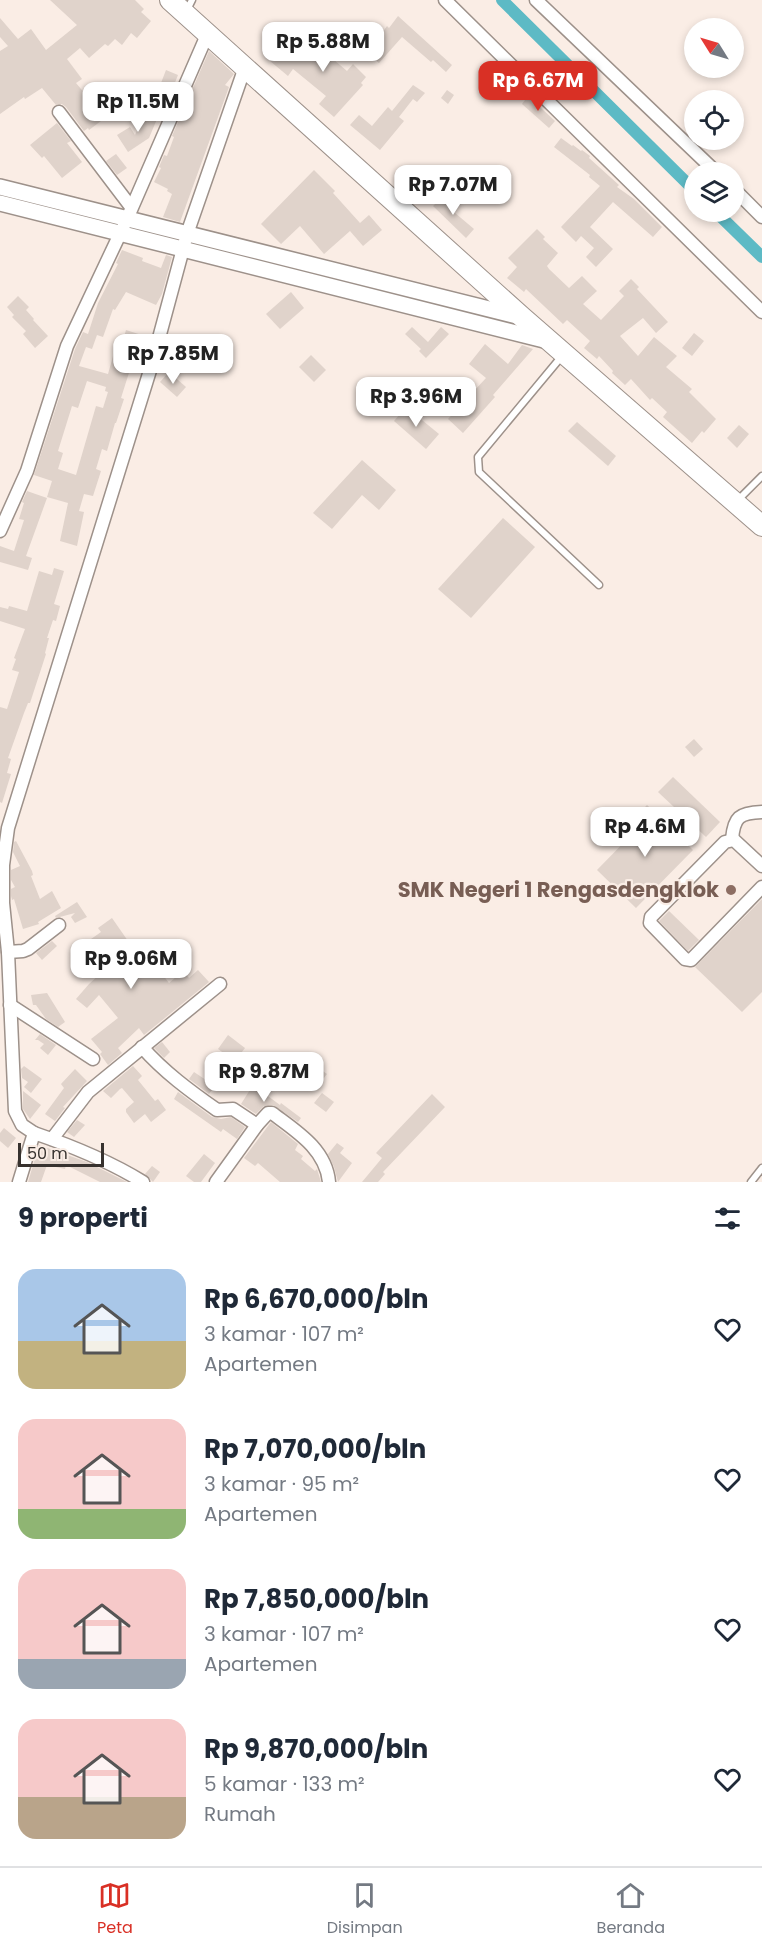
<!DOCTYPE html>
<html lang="id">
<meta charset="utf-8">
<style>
:root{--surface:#fff;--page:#f2f2f3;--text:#1f2937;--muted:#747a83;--line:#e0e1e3;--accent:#d93025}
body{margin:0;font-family:Poppins,sans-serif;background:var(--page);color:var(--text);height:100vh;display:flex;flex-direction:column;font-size:22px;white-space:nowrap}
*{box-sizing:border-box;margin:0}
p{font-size:20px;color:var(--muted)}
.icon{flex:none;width:33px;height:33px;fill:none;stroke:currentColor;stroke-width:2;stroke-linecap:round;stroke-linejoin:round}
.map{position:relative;height:1182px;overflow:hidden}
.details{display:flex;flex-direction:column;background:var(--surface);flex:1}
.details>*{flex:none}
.needle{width:39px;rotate:307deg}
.fabs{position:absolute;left:684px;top:18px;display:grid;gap:12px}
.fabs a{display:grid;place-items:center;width:60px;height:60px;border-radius:50%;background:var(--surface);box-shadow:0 3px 9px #0003;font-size:30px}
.scale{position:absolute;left:18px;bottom:15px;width:86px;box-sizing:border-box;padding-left:6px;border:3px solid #37322f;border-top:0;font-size:16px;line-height:21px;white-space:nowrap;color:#37322f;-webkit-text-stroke:4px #faede5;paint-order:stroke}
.price{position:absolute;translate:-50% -51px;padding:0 14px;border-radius:12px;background:#fff;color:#222;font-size:20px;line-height:39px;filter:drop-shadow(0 2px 3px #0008)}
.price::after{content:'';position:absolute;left:50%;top:36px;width:18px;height:14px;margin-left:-9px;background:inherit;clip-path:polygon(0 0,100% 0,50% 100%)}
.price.on{background:var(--accent);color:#fff}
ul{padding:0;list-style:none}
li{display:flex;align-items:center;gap:18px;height:150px;padding:0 18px}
li span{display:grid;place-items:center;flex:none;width:168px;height:120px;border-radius:18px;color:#555}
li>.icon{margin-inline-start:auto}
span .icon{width:72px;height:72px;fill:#fffc;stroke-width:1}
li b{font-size:26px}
h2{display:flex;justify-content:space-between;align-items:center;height:72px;padding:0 18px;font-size:26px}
.tab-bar{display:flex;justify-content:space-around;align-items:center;height:84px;border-top:2px solid var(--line);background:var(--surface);font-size:16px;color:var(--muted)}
.tab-bar a{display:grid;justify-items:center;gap:3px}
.tab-bar .on{color:var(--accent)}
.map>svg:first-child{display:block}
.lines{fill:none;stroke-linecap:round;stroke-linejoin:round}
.canal{stroke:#5dbac5;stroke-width:12}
.building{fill:#e0d3cb;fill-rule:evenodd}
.service-casing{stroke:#9d918a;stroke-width:9}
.minor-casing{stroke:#9d918a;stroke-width:15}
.tertiary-casing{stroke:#9d918a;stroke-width:18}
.primary-casing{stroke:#9d918a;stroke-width:22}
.service{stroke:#fff;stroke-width:6}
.minor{stroke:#fff;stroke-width:12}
.tertiary{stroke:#fff;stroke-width:15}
.primary{stroke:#fff;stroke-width:20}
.education-dot{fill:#8d6e63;stroke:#faede5;stroke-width:2}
.labels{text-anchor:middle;stroke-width:4.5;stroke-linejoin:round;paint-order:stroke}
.education-label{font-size:21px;font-weight:bold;fill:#785e54;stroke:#faede5;text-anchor:end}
</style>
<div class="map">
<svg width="762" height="1182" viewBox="0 0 762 1182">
<rect width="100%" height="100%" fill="#faede5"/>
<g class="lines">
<g class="canal">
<polyline points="502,0 694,190"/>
<polyline points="716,212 762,257"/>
</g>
</g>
<g class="building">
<polygon points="50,0 135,0 144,9 141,12 151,21 137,38 131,33 122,45 115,39 108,46 105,44 89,58 80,48 67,59 82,79 76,83 105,118 89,130 88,128 84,131 66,107 62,104 56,105 42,88 25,99 24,97 0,114 0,51 8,46 0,37 0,18 18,39 31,29 46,50 77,25"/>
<polygon points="398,16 452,65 446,72 433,60 431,62 402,37 379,63 363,50 374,38 377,40 387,26 389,28"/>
<polygon points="316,29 327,39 320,48 347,71 353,64 366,77 361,83 363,85 334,117 319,104 326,96 293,69 288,76 270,61 278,52 288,60"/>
<polygon points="209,51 234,74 225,85 229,87 180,222 163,217 172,194 167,191 168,189 154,182 161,168 159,167 164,155 167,156 174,137 172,136"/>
<polygon points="166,70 178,75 174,85 171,84 165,99 156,96"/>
<polygon points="413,85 425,93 417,102 413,99 399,117 404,121 380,150 350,125 359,115 372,126 388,107 392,111"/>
<polygon points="447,90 454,95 448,104 441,98"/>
<polygon points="528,96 555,121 549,128 522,104"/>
<polygon points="144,114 157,119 149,138 128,152 117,135 130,127 135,135"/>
<polygon points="57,123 71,141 67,143 82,162 62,178 44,156 42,158 30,145"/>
<polygon points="561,138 572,146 573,145 581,151 582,150 590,156 589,158 619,185 617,187 634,199 662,227 653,237 613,202 590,227 613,249 596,267 586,257 594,248 581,236 576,242 561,227 600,186 589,177 590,175 554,147"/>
<polygon points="116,154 127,168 117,175 106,161"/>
<polygon points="314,170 335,191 333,193 360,223 369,215 382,230 363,246 350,231 324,254 300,226 281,244 261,224"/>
<polygon points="446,193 454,202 448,207 474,229 466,238 433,206"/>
<polygon points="537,229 545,237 543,239 558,253 547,266 549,269 569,288 582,276 597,291 583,304 601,320 624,296 619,291 631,279 639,287 637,289 668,322 656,333 643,318 620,336 638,356 654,337 677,356 666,367 692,389 689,392 716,419 704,433 702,431 692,443 663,417 667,412 652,398 650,400 631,379 625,385 612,373 613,371 599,356 597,359 584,348 590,341 567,320 563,324 526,289 524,292 507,278 517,267 508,258"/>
<path d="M 122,250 L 143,258 L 142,261 L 161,268 L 166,255 L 172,257 L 162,294 L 156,305 L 126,292 L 115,310 L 113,309 L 103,337 L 97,335 L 92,349 L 86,347 L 79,366 L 108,374 L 117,342 L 122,344 L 126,330 L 151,338 L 147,351 L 143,350 L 139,362 L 133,360 L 121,398 L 124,399 L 116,423 L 115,423 L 107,451 L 102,449 L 96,469 L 101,471 L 93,496 L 84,494 L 79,511 L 84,512 L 77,546 L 60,541 L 68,503 L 47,497 L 52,481 L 34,475 L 75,349 L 83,332 L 88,334 L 98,303 L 118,264 L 116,263 ZM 87,381 L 106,387 L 105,391 L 108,392 L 103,408 L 96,406 L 76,475 L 58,469 L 63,453 L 58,451 L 72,406 L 78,408 Z"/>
<polygon points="291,292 304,308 280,329 266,314"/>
<polygon points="18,296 29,307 26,310 34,319 33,320 48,336 35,348 23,334 26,331 12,317 14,315 7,307"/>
<polygon points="412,327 428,342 441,327 449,334 426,358 419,351 421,349 405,334"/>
<polygon points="694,333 704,341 692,356 682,348"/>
<polygon points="485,344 508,364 522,345 533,349 493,395 495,397 463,433 448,419 486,378 469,364"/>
<polygon points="311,355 326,370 314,382 299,367"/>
<polygon points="169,372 186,387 177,397 160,382"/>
<polygon points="406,407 439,434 426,449 394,421"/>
<polygon points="577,422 616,456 608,466 568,431"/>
<polygon points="739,425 749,434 737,448 727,438"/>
<polygon points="362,460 396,490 379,510 362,495 332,529 313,513"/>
<polygon points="27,491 47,498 26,556 32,558 28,570 0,562 0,546 14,551 24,520 19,519 24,503 22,502"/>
<polygon points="503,518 535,547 471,618 438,589"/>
<polygon points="54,568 64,571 54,604 60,606 56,621 53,620 47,638 49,638 45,653 46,654 30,703 28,703 24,713 8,758 11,759 7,773 11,774 2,803 0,802 0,707 7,709 19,672 12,670 16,659 14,658 25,629 0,621 0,607 8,609 9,606 27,611 39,571 52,575"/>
<polygon points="694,739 703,749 694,757 685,747"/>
<polygon points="673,777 720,822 706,837 658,792"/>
<polygon points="647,805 693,850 636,908 597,870 640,826 633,819"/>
<polygon points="16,841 32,871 33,875 31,876 40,899 52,891 61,908 38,922 39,924 23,929 14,899 12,900 11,896 11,889 15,887 11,880 11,870 20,866 13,852 14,842"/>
<polygon points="762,899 762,992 742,1012 695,967"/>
<polygon points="77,902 87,917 75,923 71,917 75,913 56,918 55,916"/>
<polygon points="669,911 699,940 688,951 659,921"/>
<polygon points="112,918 128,941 124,943 143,964 150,958 169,983 183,971 189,978 198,970 209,982 144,1035 139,1028 118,1048 122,1053 108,1065 100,1054 102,1052 91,1039 118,1018 99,995 87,1008 76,999 89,984 102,972 84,944 101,932 98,928"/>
<polygon points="52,941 57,946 42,960 36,953"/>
<polygon points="47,993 65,1022 58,1027 46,1019 36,1005 33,1005 31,995"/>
<polygon points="40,1034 56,1045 48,1055 40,1048 44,1044 38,1040 35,1040"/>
<polygon points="228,1035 245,1048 235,1061 218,1049"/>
<polygon points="162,1042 170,1052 164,1058 154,1048"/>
<polygon points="301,1061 313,1070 301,1086 289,1077"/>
<polygon points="24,1066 42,1079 31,1093 24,1087 28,1082 22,1078 21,1069"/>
<polygon points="133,1066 142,1076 138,1080 155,1101 158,1099 166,1110 151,1122 145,1114 134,1123 126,1112 126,1109 134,1102 122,1088 120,1089 111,1098 103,1091"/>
<polygon points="317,1067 327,1074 319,1084 310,1077"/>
<polygon points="75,1069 87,1081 63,1107 65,1108 55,1121 45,1114 64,1088 61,1084"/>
<polygon points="194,1072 215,1086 209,1094 189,1079"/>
<polygon points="253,1085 280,1105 281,1103 301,1118 298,1122 273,1105 264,1106 256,1114 241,1104"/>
<polygon points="23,1091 41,1105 30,1119 23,1109"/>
<polygon points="178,1092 212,1117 221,1119 231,1117 245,1127 237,1139 223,1129 221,1132 174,1099"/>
<polygon points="322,1093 334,1102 326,1112 314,1103"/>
<polygon points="432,1094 445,1107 383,1172 385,1174 378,1182 362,1182 382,1158 376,1153"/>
<polygon points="77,1120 85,1125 74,1137 67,1132"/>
<polygon points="271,1122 298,1144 295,1150 303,1156 301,1159 315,1171 317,1169 321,1182 280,1182 258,1163 255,1166 244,1158"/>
<polygon points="4,1128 16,1138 8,1148 0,1141 0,1133"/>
<polygon points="337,1143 344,1148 340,1153 352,1163 338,1182 334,1167 328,1154"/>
<polygon points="39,1145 87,1162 127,1182 100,1182 66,1165 65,1169 47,1165 41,1182 28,1182"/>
<polygon points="204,1154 215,1163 201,1182 194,1182 186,1176"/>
<polygon points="152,1166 160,1172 153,1182 145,1174"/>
</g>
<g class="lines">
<g class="service-casing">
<g id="service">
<polyline points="187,10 192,0"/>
<polyline points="562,356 478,457 479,472 599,585"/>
<polyline points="737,501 762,476"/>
<polyline points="751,1182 762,1168"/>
</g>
</g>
<g class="minor-casing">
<g id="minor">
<polyline points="445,0 762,312"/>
<polyline points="536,0 716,172"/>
<polyline points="59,112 131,207"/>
<polyline points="734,189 762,217"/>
<polyline points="0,531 27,471 67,346 127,219 207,35"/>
<path d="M 732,839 C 734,817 739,813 762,812"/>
<polyline points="762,866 734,840 725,842 651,917 650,923 685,959 691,960 762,887"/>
<polyline points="8,952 23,951 28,949 59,925"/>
<polyline points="10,1005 93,1059"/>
<path d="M 142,1047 C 164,1072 190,1091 217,1110 L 233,1109 L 257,1125 L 268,1113 L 272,1113 C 296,1131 326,1149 329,1182"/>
<path d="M 34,1133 C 72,1146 109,1161 143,1182"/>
<polyline points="52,1139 88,1092 220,984"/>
<polyline points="19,1182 34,1133 22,1125 15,1111 8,952 3,903 3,865 8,828 152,364 187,234 245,67"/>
<polyline points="216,1182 257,1125"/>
</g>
</g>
<g class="tertiary-casing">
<g id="tertiary">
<polyline points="0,187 521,317"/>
<polyline points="0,203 548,341"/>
</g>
</g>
<g class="primary-casing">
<polyline id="primary" points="170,0 522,317 762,526"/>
</g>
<use href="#service" class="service"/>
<use href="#minor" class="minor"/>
<use href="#tertiary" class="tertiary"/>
<use href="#primary" class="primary"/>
</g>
<circle class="education-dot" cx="731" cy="890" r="6"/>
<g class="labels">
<g class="education-label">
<text x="719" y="897">SMK Negeri 1 Rengasdengklok</text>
</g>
</g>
</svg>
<div class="fabs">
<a><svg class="needle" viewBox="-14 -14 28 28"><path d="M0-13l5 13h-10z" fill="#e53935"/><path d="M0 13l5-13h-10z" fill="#747a83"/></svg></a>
<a><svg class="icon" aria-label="locate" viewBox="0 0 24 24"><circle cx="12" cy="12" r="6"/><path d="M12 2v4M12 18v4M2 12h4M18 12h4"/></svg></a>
<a><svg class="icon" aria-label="layers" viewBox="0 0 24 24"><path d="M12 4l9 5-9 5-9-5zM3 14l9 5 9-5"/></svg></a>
</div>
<div class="scale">50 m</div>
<b class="price" style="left:323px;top:73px">Rp 5.88M</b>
<b class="price on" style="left:538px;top:112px">Rp 6.67M</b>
<b class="price" style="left:138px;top:133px">Rp 11.5M</b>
<b class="price" style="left:453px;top:216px">Rp 7.07M</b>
<b class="price" style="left:173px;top:385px">Rp 7.85M</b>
<b class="price" style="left:416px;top:428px">Rp 3.96M</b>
<b class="price" style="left:645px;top:858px">Rp 4.6M</b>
<b class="price" style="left:131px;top:990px">Rp 9.06M</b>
<b class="price" style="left:264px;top:1103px">Rp 9.87M</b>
</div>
<section class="details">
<h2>9 properti<svg class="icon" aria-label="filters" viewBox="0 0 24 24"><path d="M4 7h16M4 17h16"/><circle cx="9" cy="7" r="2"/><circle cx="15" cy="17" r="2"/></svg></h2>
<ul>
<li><span style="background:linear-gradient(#a9c7e8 60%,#c2b280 0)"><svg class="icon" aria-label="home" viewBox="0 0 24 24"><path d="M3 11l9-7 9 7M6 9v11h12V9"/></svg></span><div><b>Rp 6,670,000/bln</b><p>3 kamar · 107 m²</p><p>Apartemen</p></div><svg class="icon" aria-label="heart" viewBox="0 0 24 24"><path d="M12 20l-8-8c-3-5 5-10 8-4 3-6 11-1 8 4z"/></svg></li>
<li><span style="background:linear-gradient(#f6c9c9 75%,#8fb573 0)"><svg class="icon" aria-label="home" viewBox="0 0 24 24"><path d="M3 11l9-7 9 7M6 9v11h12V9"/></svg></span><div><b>Rp 7,070,000/bln</b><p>3 kamar · 95 m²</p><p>Apartemen</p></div><svg class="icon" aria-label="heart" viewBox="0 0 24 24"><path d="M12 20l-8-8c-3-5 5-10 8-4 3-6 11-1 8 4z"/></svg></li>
<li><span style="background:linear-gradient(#f6c9c9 75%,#9aa5b1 0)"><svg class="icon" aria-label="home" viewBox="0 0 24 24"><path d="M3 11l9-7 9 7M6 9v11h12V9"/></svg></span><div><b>Rp 7,850,000/bln</b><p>3 kamar · 107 m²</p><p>Apartemen</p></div><svg class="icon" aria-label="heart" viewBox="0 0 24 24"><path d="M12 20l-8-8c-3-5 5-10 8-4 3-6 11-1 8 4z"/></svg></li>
<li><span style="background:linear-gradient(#f6c9c9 65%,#b9a48a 0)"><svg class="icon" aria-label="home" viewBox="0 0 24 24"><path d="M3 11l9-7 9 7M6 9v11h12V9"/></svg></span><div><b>Rp 9,870,000/bln</b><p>5 kamar · 133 m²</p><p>Rumah</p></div><svg class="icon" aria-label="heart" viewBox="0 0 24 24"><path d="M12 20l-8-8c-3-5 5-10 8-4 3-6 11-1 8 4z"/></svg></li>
</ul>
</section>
<nav class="tab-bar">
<a class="on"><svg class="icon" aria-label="map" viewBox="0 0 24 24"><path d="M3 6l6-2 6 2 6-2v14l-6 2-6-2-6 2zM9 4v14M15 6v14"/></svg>Peta</a>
<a><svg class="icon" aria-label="saved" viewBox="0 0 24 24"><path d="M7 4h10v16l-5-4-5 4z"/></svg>Disimpan</a>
<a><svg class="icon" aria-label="home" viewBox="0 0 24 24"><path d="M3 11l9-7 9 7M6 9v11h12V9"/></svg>Beranda</a>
</nav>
